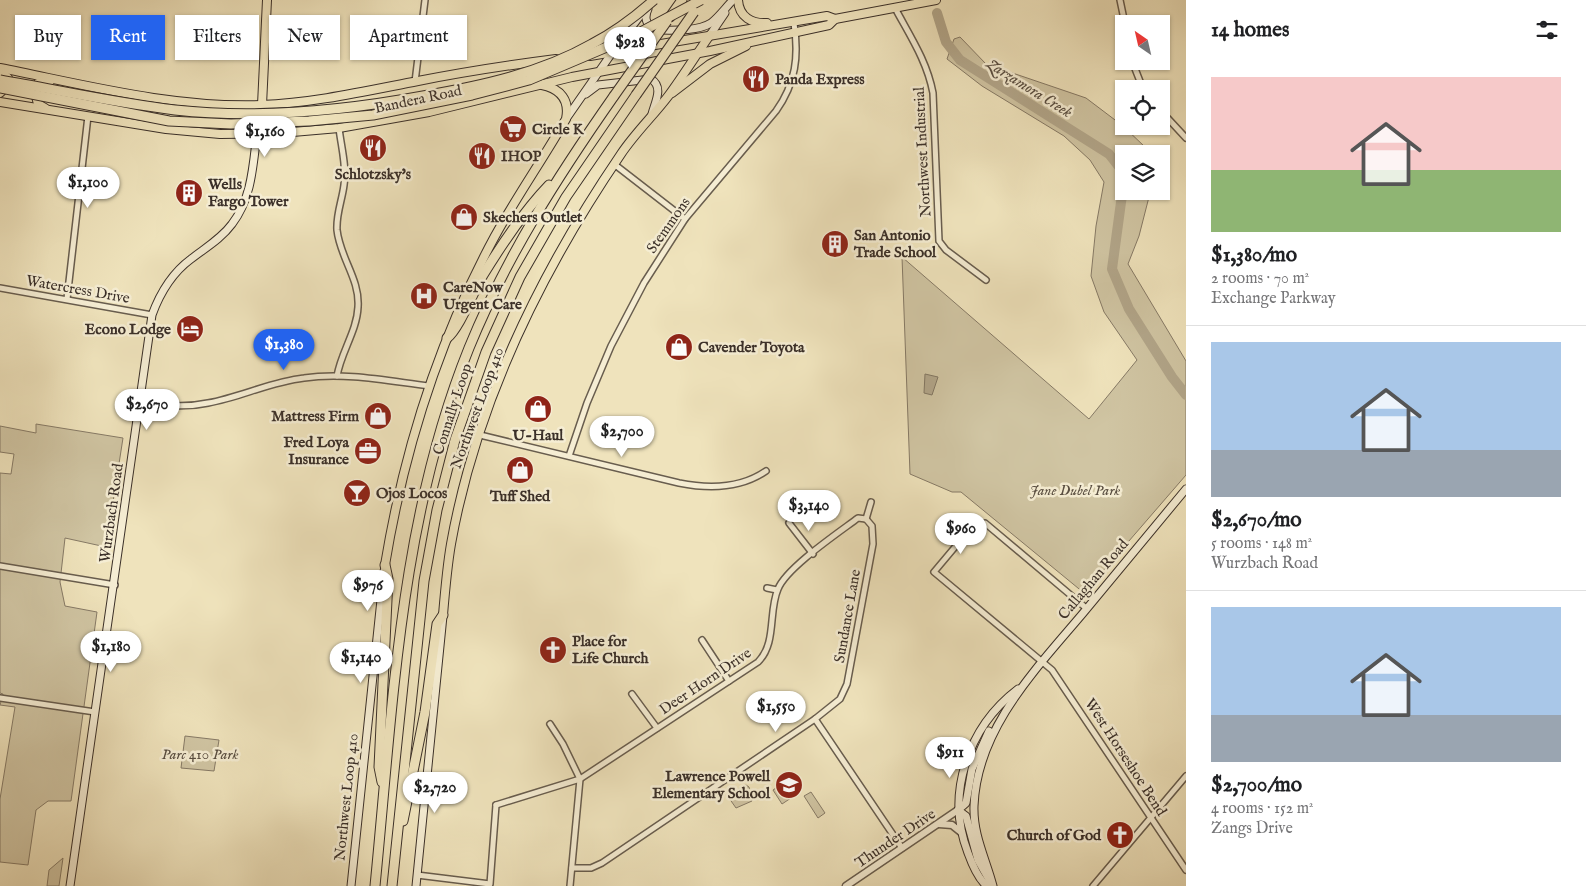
<!DOCTYPE html>
<meta charset="utf-8">
<style>
:root{--surface:#fff;--page:#f6f6f6;--text:#202124;--muted:#757577;--line:#e0e0e0;--accent:#2563eb}
body{margin:0;font-family:"IM FELL English",serif;background:var(--page);color:var(--text);height:100vh;display:flex;flex-direction:column;font-size:19px;white-space:nowrap}
*{box-sizing:border-box;margin:0}
p{font-size:16px;color:var(--muted)}
.icon{flex:none;width:28px;height:28px;fill:none;stroke:currentColor;stroke-width:2;stroke-linecap:round;stroke-linejoin:round}
.map{position:relative;flex:1;overflow:hidden}
.drawer{display:flex;flex-direction:column;background:var(--surface);width:400px}
.drawer>*{flex:none}
.hud{position:absolute;left:15px;top:15px;width:475px;height:45px;display:flex;gap:10px}
.needle{width:32px;rotate:326deg}
.controls{position:absolute;left:1115px;top:15px;display:grid;gap:10px}
.controls a{display:grid;place-items:center;width:55px;height:55px;border-radius:0px;background:var(--surface);box-shadow:0 1px 4px #0004;font-size:25px}
.price{position:absolute;translate:-50% -42px;padding:0 11px;border-radius:18px;background:#fff;color:#222;font-size:16px;line-height:32px;filter:drop-shadow(0 1px 2px #0008)}
.price::after{content:'';position:absolute;left:50%;top:30px;width:15px;height:11px;margin-left:-8px;background:inherit;clip-path:polygon(0 0,100% 0,50% 100%)}
.price.selected{background:var(--accent);color:#fff}
ul{padding:0;list-style:none}
li{display:grid;align-content:center;gap:10px;height:265px;padding:0 25px}
li+li{border-top:1px solid var(--line)}
li span{display:grid;place-items:center;height:155px;border-radius:0px;color:#555}
li>.icon{margin-inline-start:auto}
span .icon{width:90px;height:90px;fill:#fffc;stroke-width:1}
li b{font-size:21px}
h2{display:flex;justify-content:space-between;align-items:center;height:60px;padding:0 25px;font-size:21px}
.tag{padding:0 18px;border-radius:0px;background:var(--surface);box-shadow:0 1px 4px #0004;font-size:18px;line-height:45px}
.tag.selected{background:var(--accent);color:#fff}
main{display:flex;flex:1;min-height:0}
.map>svg:first-child{display:block}
.green{fill:#d0c5a3;stroke:#867a66}
.water{fill:#b2a68a;stroke:#827763}
.lines{fill:none;stroke-linecap:round;stroke-linejoin:round}
.river{stroke:#b2a68a;stroke-width:10}
.minor-casing{stroke:#685d4e;stroke-width:8}
.tertiary-casing{stroke:#685d4e;stroke-width:9}
.secondary-casing{stroke:#3b3029;stroke-width:9}
.primary-casing{stroke:#3b3029;stroke-width:10}
.motorway-casing{stroke:#3b3029;stroke-width:11}
.minor{stroke:#f5edd3;stroke-width:5}
.tertiary{stroke:#f5edd3;stroke-width:6}
.secondary{stroke:#f5edd3;stroke-width:7}
.primary{stroke:#efe3bc;stroke-width:8}
.motorway{stroke:#efe3bc;stroke-width:9}
.motorway-bridge-casing{stroke:#3b3029;stroke-width:11;stroke-linecap:butt}
.motorway-bridge{stroke:#efe3bc;stroke-width:9}
.labels{text-anchor:middle;stroke-width:5;stroke-linejoin:round;paint-order:stroke}
.poi-label{font-size:15px;font-weight:bold;fill:#3b3029;stroke:#f5edd3;text-anchor:start}
.street-label{font-size:15px;fill:#3b3029;stroke:#f5edd3}
.park-label{font-size:15px;font-style:italic;fill:#594e41;stroke:#f5edd3}
.water-label{font-size:16px;font-style:italic;fill:#594e41;stroke:#f5edd3}
</style>
<main>
<div class="map">
<svg width="1186" height="886" viewBox="0 0 1186 886">
<rect width="100%" height="100%" fill="#efe3bc"/>
<filter id="stains"><feTurbulence type="fractalNoise" baseFrequency=".004" numOctaves="4"/><feColorMatrix values="0 0 0 0 .2 0 0 0 0 .09 0 0 0 0 .02 0 0 0 .5 -.17"/></filter>
<radialGradient id="worn" r=".72"><stop offset=".6" stop-color="#630" stop-opacity="0"/><stop offset="1" stop-color="#630" stop-opacity=".3"/></radialGradient>
<g class="green">
<polygon points="960,37 986,64 1086,98 1123,126 1145,147 1146,154 1124,154 1124,191 1150,193 1139,236 1128,264 1186,361 1186,475 1084,593 961,492 952,492 910,474 902,257 1089,419 1137,360 1104,312 1091,276 1096,226 1104,182 1090,160 1064,136 982,86 947,59 954,39"/>
<polygon points="36,424 123,438 106,547 65,538 60,582 65,606 97,612 71,801 48,801 36,810 28,865 0,862 0,799 15,707 0,705 3,694 0,693 0,473 11,474 14,454 0,452 0,426 36,433"/>
<polygon points="185,736 219,740 214,771 181,768"/>
<polygon points="782,784 791,798 782,804 773,790"/>
<polygon points="746,785 749,787 752,801 736,808 729,798 742,786"/>
<polygon points="811,792 825,813 818,818 804,796"/>
<polygon points="63,858 59,886 47,886 49,870"/>
</g>
<polygon class="water" points="925,374 938,377 932,395 924,393"/>
<g class="lines">
<g class="river">
<polyline points="937,13 946,42 960,60 1109,154 1124,173"/>
<polyline points="1124,180 1112,269 1129,309 1172,377 1186,395"/>
</g>
<g class="minor-casing">
<g id="minor">
<polyline points="1120,0 1125,24"/>
<path d="M 895,8 C 910,36 927,61 933,93 L 939,241 L 946,250 L 986,280"/>
<polyline points="1132,61 1143,89"/>
<polyline points="415,82 425,0"/>
<polyline points="1161,111 1186,138"/>
<polyline points="614,164 685,219"/>
<polyline points="0,288 152,315"/>
<polyline points="67,299 88,116"/>
<path d="M 337,376 C 341,352 357,331 358,307 C 360,279 340,258 337,230 C 336,214 342,201 344,185 C 347,167 341,146 339,128"/>
<path d="M 140,401 C 163,406 185,408 208,403 C 241,397 270,382 304,378 C 345,372 388,381 429,386"/>
<path d="M 480,435 L 679,483 C 709,489 740,489 766,471"/>
<path d="M 569,456 L 587,403 L 611,346 L 644,283 L 685,219 L 776,111 C 796,83 799,56 794,23"/>
<polyline points="866,519 871,502"/>
<polyline points="789,523 813,554"/>
<polyline points="0,566 115,585"/>
<polyline points="767,588 777,590"/>
<polyline points="1086,608 985,523 971,528 934,572 1052,670 1186,870"/>
<polyline points="702,640 729,681"/>
<polyline points="632,694 657,728"/>
<polyline points="0,698 95,712"/>
<polyline points="815,719 902,848"/>
<polyline points="550,724 563,744 580,779 570,886"/>
<path d="M 496,805 L 580,779 L 758,662 C 777,643 768,612 778,589 C 786,568 838,533 858,518 L 866,519"/>
<polyline points="572,868 591,868 602,863 815,719 840,699 847,684 873,544 872,526 866,519"/>
<polyline points="417,875 490,884 496,805"/>
<polyline points="1093,886 1186,776"/>
</g>
</g>
<g class="tertiary-casing">
<g id="tertiary">
<polyline points="939,824 952,825 962,833"/>
<polyline points="846,886 958,810"/>
</g>
</g>
<g class="secondary-casing">
<g id="secondary">
<path d="M 648,9 C 644,18 646,23 653,30 C 670,30 697,32 711,23 C 719,17 726,7 733,0"/>
<polyline points="710,35 725,13"/>
<polyline points="621,41 643,12"/>
<path d="M 586,94 L 598,85 L 651,79 C 664,87 655,102 652,114"/>
<polyline points="566,119 614,50"/>
<polyline points="989,731 972,769 966,803 958,810 966,816 978,860 991,883"/>
<path d="M 70,886 L 152,315 C 160,293 172,273 191,259 C 205,248 221,239 232,224 C 252,198 253,165 257,133"/>
<polyline points="351,886 384,571"/>
<polyline points="416,886 443,616"/>
<path d="M 987,886 C 978,879 972,864 968,853 C 945,794 968,727 1018,689"/>
<path d="M 993,886 C 986,859 973,835 974,806 C 977,728 1037,668 1084,612 C 1118,571 1152,530 1186,489"/>
</g>
</g>
<g class="primary-casing">
<g id="primary">
<path d="M 738,0 C 739,17 752,24 767,23"/>
<polyline points="599,44 624,30"/>
<polyline points="590,56 827,16 835,19"/>
<path d="M 0,68 C 86,85 172,108 261,105 C 314,103 366,91 418,81 C 464,72 509,65 556,59"/>
<polyline points="0,71 8,78 7,86 0,93"/>
<polyline points="672,93 710,64 746,46"/>
<polyline points="0,102 166,129 220,134 281,133 339,128 429,112 572,77 710,51 829,25 835,19 936,0"/>
<polyline points="45,108 38,104 35,93 38,83 50,81"/>
<polyline points="258,129 262,105 267,0"/>
<path d="M 385,565 C 404,450 439,339 495,236 C 517,196 543,159 566,119 C 570,100 561,89 542,85"/>
<path d="M 443,615 C 445,591 447,567 451,544 C 476,404 542,270 621,154 C 635,133 654,115 669,95 C 683,76 696,55 710,35"/>
</g>
</g>
<g class="motorway-casing">
<g id="motorway">
<polyline points="670,17 682,0"/>
<path d="M 447,338 C 459,329 474,290 483,275 C 502,244 524,211 549,185"/>
<polyline points="382,782 379,767 388,579 385,565"/>
<polyline points="403,821 425,712 437,624 443,615"/>
<path d="M 375,886 C 393,705 400,519 469,348 C 506,257 558,176 614,96"/>
<polyline points="392,886 424,581 437,510 455,440 486,352 520,277 566,197 636,95"/>
</g>
</g>
<use href="#minor" class="minor"/>
<use href="#tertiary" class="tertiary"/>
<use href="#secondary" class="secondary"/>
<use href="#primary" class="primary"/>
<use href="#motorway" class="motorway"/>
<g class="motorway-bridge-casing">
<g id="motorway-bridge">
<path d="M 0,80 C 58,90 116,103 175,110 C 258,119 342,111 423,96 C 481,86 541,73 592,44 C 615,32 635,17 654,0"/>
<polyline points="0,88 169,121 231,124 309,121 373,115 472,95 529,80 635,35 701,0"/>
<polyline points="636,95 694,12"/>
<polyline points="614,96 667,21"/>
</g>
</g>
<use href="#motorway-bridge" class="motorway-bridge"/>
</g>
<defs>
<g id="restaurant-disc" transform="scale(1.4375)"><circle r="9.5" fill="#8f2418" stroke="#f5edd3"/><path d="M-5-6h1v4h1v-4h1v4h1v-4h1v5L-1.5 .5V6h-2V.5L-5-1ZM5-6V6H3V1.5H1.5Q1.5-4 5-6Z" fill="#fff"/></g>
<g id="supermarket-disc" transform="scale(1.4375)"><circle r="9.5" fill="#8f2418" stroke="#f5edd3"/><path d="M-6-5.5h2.5l.6 2H6L4.5 2H-2.5L-4.4-4H-6ZM-1.5 3.2a1.3 1.3 0 1 0 .1 0ZM3 3.2a1.3 1.3 0 1 0 .1 0Z" fill="#fff"/></g>
<g id="building-disc" transform="scale(1.4375)"><circle r="9.5" fill="#8f2418" stroke="#f5edd3"/><path d="M-4-6H4V6H1V3H-1V6H-4ZM-2.5-4.3h1.7v1.8h-1.7ZM.8-4.3h1.7v1.8H.8ZM-2.5-1h1.7V.8h-1.7ZM.8-1h1.7V.8H.8Z" fill="#fff"/></g>
<g id="shop-disc" transform="scale(1.4375)"><circle r="9.5" fill="#8f2418" stroke="#f5edd3"/><path d="M-5-2.5h2.3a2.7 3.5 0 0 1 5.4 0H5L5.5 6h-11ZM-1.5-2.5h3a1.5 2.3 0 0 0-3 0Z" fill="#fff"/></g>
<g id="hospital-disc" transform="scale(1.4375)"><circle r="9.5" fill="#8f2418" stroke="#f5edd3"/><path d="M-5-5h3v3.5h4V-5h3V5h-3V1.5h-4V5h-3Z" fill="#fff"/></g>
<g id="hotel-disc" transform="scale(1.4375)"><circle r="9.5" fill="#8f2418" stroke="#f5edd3"/><path d="M-6-4.5h1.5V1H6V5H4.5V3h-9V5H-6ZM-4 0a1.8 1.8 0 1 1 3.6 0ZM.5 0V-2.5h3Q6-2.5 6 0Z" fill="#fff"/></g>
<g id="office-disc" transform="scale(1.4375)"><circle r="9.5" fill="#8f2418" stroke="#f5edd3"/><path d="M-6-3h4V-5.5h4V-3h4V5H-6ZM-1-4.5V-3h2v-1.5ZM-6 0V1H6V0Z" fill="#fff"/></g>
<g id="bar-disc" transform="scale(1.4375)"><circle r="9.5" fill="#8f2418" stroke="#f5edd3"/><path d="M-6-5H6L.8 .8V4.5H3.5V6h-7V4.5H-.8V.8Z" fill="#fff"/></g>
<g id="church-disc" transform="scale(1.4375)"><circle r="9.5" fill="#8f2418" stroke="#f5edd3"/><path d="M-1.2-6h2.4v3.5h3.3v2.4h-3.3V6h-2.4V-.1h-3.3v-2.4h3.3Z" fill="#fff"/></g>
<g id="school-disc" transform="scale(1.4375)"><circle r="9.5" fill="#8f2418" stroke="#f5edd3"/><path d="M0-5L7-2L0 1L-7-2ZM-4 1L0 2.5L4 1V4Q0 6-4 4Z" fill="#fff"/></g>
</defs>
<g fill-rule="evenodd">
<use href="#restaurant-disc" x="756" y="79"/>
<use href="#supermarket-disc" x="513" y="129"/>
<use href="#restaurant-disc" x="373" y="148"/>
<use href="#restaurant-disc" x="482" y="156"/>
<use href="#building-disc" x="189" y="193"/>
<use href="#shop-disc" x="464" y="217"/>
<use href="#building-disc" x="835" y="244"/>
<use href="#hospital-disc" x="424" y="296"/>
<use href="#hotel-disc" x="190" y="329"/>
<use href="#shop-disc" x="679" y="347"/>
<use href="#shop-disc" x="538" y="409"/>
<use href="#shop-disc" x="378" y="416"/>
<use href="#office-disc" x="368" y="451"/>
<use href="#shop-disc" x="520" y="470"/>
<use href="#bar-disc" x="357" y="493"/>
<use href="#church-disc" x="553" y="650"/>
<use href="#school-disc" x="789" y="785"/>
<use href="#church-disc" x="1120" y="835"/>
</g>
<g class="labels">
<g class="poi-label">
<text x="775" y="84">Panda Express</text>
<text x="532" y="134">Circle K</text>
<text x="501" y="161">IHOP</text>
<text x="373" y="179" text-anchor="middle">Schlotzsky's</text>
<text x="208" y="189">Wells<tspan x="208" dy="17">Fargo Tower</tspan></text>
<text x="483" y="222">Skechers Outlet</text>
<text x="854" y="240">San Antonio<tspan x="854" dy="17">Trade School</tspan></text>
<text x="443" y="292">CareNow<tspan x="443" dy="17">Urgent Care</tspan></text>
<text x="171" y="334" text-anchor="end">Econo Lodge</text>
<text x="698" y="352">Cavender Toyota</text>
<text x="359" y="421" text-anchor="end">Mattress Firm</text>
<text x="538" y="440" text-anchor="middle">U-Haul</text>
<text x="349" y="447" text-anchor="end">Fred Loya<tspan x="349" dy="17">Insurance</tspan></text>
<text x="376" y="498">Ojos Locos</text>
<text x="520" y="501" text-anchor="middle">Tuff Shed</text>
<text x="572" y="646">Place for<tspan x="572" dy="17">Life Church</tspan></text>
<text x="770" y="781" text-anchor="end">Lawrence Powell<tspan x="770" dy="17">Elementary School</tspan></text>
<text x="1101" y="840" text-anchor="end">Church of God</text>
</g>
<g class="street-label">
<text transform="translate(418 99) rotate(-12)" y="5">Bandera Road</text>
<text transform="translate(922 152) rotate(-93)" y="5">Northwest Industrial</text>
<text transform="translate(668 225) rotate(-55)" y="5">Stemmons</text>
<text transform="translate(78 289) rotate(10)" y="5">Watercress Drive</text>
<text transform="translate(477 408) rotate(-70)" y="5">Northwest Loop 410</text>
<text transform="translate(452 409) rotate(-72)" y="5">Connally Loop</text>
<text transform="translate(111 513) rotate(-82)" y="5">Wurzbach Road</text>
<text transform="translate(1093 579) rotate(-50)" y="5">Callaghan Road</text>
<text transform="translate(847 616) rotate(-80)" y="5">Sundance Lane</text>
<text transform="translate(705 681) rotate(-34)" y="5">Deer Horn Drive</text>
<text transform="translate(1126 757) rotate(57)" y="5">West Horseshoe Bend</text>
<text transform="translate(346 797) rotate(-84)" y="5">Northwest Loop 410</text>
<text transform="translate(895 838) rotate(-34)" y="5">Thunder Drive</text>
</g>
<g class="park-label">
<text x="1075" y="495">Jane Dubel Park</text>
<text x="200" y="759">Parc 410 Park</text>
</g>
<g class="water-label">
<text transform="translate(1030 87) rotate(32)" y="6">Zarzamora Creek</text>
</g>
</g>
<rect width="100%" height="100%" filter="url(#stains)"/>
<rect width="100%" height="100%" fill="url(#worn)"/>
</svg>
<div class="controls">
<a><svg class="needle" viewBox="-14 -14 28 28"><path d="M0-13l5 13h-10z" fill="#e53935"/><path d="M0 13l5-13h-10z" fill="#757577"/></svg></a>
<a><svg class="icon" aria-label="locate" viewBox="0 0 24 24"><circle cx="12" cy="12" r="6"/><path d="M12 2v4M12 18v4M2 12h4M18 12h4"/></svg></a>
<a><svg class="icon" aria-label="layers" viewBox="0 0 24 24"><path d="M12 4l9 5-9 5-9-5zM3 14l9 5 9-5"/></svg></a>
</div>
<b class="price" style="left:630px;top:69px">$928</b>
<b class="price" style="left:265px;top:158px">$1,160</b>
<b class="price" style="left:88px;top:209px">$1,100</b>
<b class="price selected" style="left:284px;top:371px">$1,380</b>
<b class="price" style="left:147px;top:431px">$2,670</b>
<b class="price" style="left:622px;top:458px">$2,700</b>
<b class="price" style="left:809px;top:532px">$3,140</b>
<b class="price" style="left:961px;top:555px">$960</b>
<b class="price" style="left:368px;top:612px">$976</b>
<b class="price" style="left:111px;top:673px">$1,180</b>
<b class="price" style="left:361px;top:684px">$1,140</b>
<b class="price" style="left:776px;top:733px">$1,550</b>
<b class="price" style="left:950px;top:779px">$911</b>
<b class="price" style="left:435px;top:814px">$2,720</b>
<div class="hud">
<a class="tag">Buy</a>
<a class="tag selected">Rent</a>
<a class="tag">Filters</a>
<a class="tag">New</a>
<a class="tag">Apartment</a>
</div>
</div>
<section class="drawer">
<h2>14 homes<svg class="icon" aria-label="filters" viewBox="0 0 24 24"><path d="M4 7h16M4 17h16"/><circle cx="9" cy="7" r="2"/><circle cx="15" cy="17" r="2"/></svg></h2>
<ul>
<li><span style="background:linear-gradient(#f6c9c9 60%,#8fb573 0)"><svg class="icon" aria-label="home" viewBox="0 0 24 24"><path d="M3 11l9-7 9 7M6 9v11h12V9"/></svg></span><div><b>$1,380/mo</b><p>2 rooms · 70 m²</p><p>Exchange Parkway</p></div></li>
<li><span style="background:linear-gradient(#a9c7e8 70%,#9aa5b1 0)"><svg class="icon" aria-label="home" viewBox="0 0 24 24"><path d="M3 11l9-7 9 7M6 9v11h12V9"/></svg></span><div><b>$2,670/mo</b><p>5 rooms · 148 m²</p><p>Wurzbach Road</p></div></li>
<li><span style="background:linear-gradient(#a9c7e8 70%,#9aa5b1 0)"><svg class="icon" aria-label="home" viewBox="0 0 24 24"><path d="M3 11l9-7 9 7M6 9v11h12V9"/></svg></span><div><b>$2,700/mo</b><p>4 rooms · 152 m²</p><p>Zangs Drive</p></div></li>
</ul>
</section>
</main>
